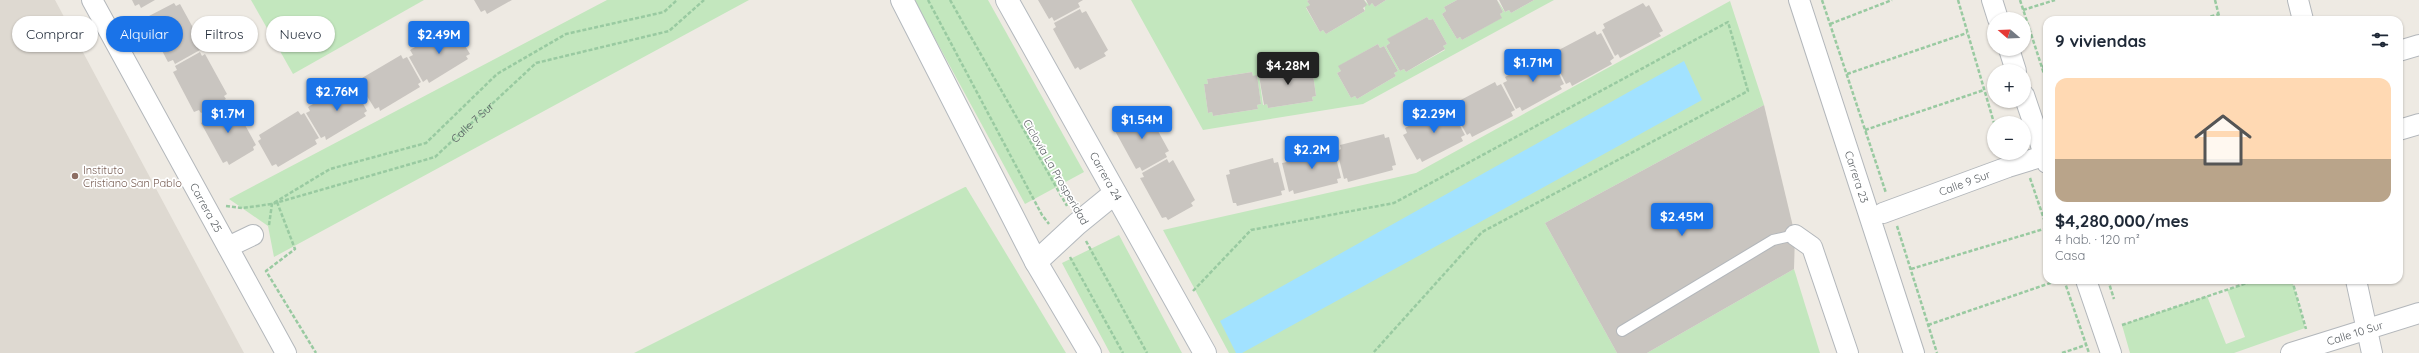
<!DOCTYPE html>
<html lang="es">
<meta charset="utf-8">
<style>
:root{--surface:#fff;--page:#f6f6f7;--text:#1f2937;--muted:#747a83;--accent:#1a73e8}
body{margin:0;font-family:Quicksand,sans-serif;background:var(--page);color:var(--text);height:100vh;display:flex;flex-direction:column;font-size:15px;white-space:nowrap}
*{box-sizing:border-box;margin:0}
p{font-size:13px;color:var(--muted)}
.icon{flex:none;width:22px;height:22px;fill:none;stroke:currentColor;stroke-width:2;stroke-linecap:round;stroke-linejoin:round}
.map{position:relative;flex:1;overflow:hidden}
.drawer{position:absolute;left:2043px;top:16px;width:360px;height:268px;display:flex;flex-direction:column;background:var(--surface);border-radius:12px;box-shadow:0 1px 3px #0004}
.drawer>*{flex:none}
.guide{position:absolute;left:12px;top:16px;width:380px;height:36px;display:flex;gap:8px}
.needle{width:26px;rotate:289deg}
.tools{position:absolute;left:1987px;top:12px;display:grid;gap:8px}
.tools a{display:grid;place-items:center;width:44px;height:44px;border-radius:50%;background:var(--surface);box-shadow:0 1px 3px #0004;font-size:20px}
.price{position:absolute;translate:-50% -34px;padding:0 9px;border-radius:4px;background:var(--accent);color:#fff;font-size:13px;line-height:26px;filter:drop-shadow(0 1px 2px #0008)}
.price::after{content:'';position:absolute;left:50%;top:24px;width:12px;height:9px;margin-left:-6px;background:inherit;clip-path:polygon(0 0,100% 0,50% 100%)}
.price.active{background:#222;color:#fff}
ul{padding:0;list-style:none}
li{display:grid;align-content:center;gap:8px;height:212px;padding:0 12px}
li span{display:grid;place-items:center;height:124px;border-radius:12px;color:#555}
li>.icon{margin-inline-start:auto}
span .icon{width:72px;height:72px;fill:#fffc;stroke-width:1}
li b{font-size:17px}
h2{display:flex;justify-content:space-between;align-items:center;height:48px;padding:0 12px;font-size:17px}
.pill{padding:0 14px;border-radius:18px;background:var(--surface);box-shadow:0 1px 3px #0004;font-size:14px;line-height:36px}
.pill.active{background:var(--accent);color:#fff}
.map>svg:first-child{display:block}
.education{fill:#ded9d1}
.green{fill:#c3e7be;fill-rule:evenodd}
.water{fill:#a2e2ff}
.building{fill:#c9c5c0}
.lines{fill:none;stroke-linecap:round;stroke-linejoin:round}
.lane-casing{stroke:#b3b7bb;stroke-width:12}
.street-casing{stroke:#b3b7bb;stroke-width:22}
.secondary-casing{stroke:#b4b9be;stroke-width:24}
.path{stroke:#99caa1;stroke-width:2.5;stroke-dasharray:4 2;stroke-linecap:butt}
.lane{stroke:#fff;stroke-width:10}
.street{stroke:#fff;stroke-width:20}
.secondary{stroke:#fff;stroke-width:22}
.education-dot{fill:#8d6e63;stroke:#fff;stroke-width:1.5}
.labels{text-anchor:middle;stroke-width:3.5;stroke-linejoin:round;paint-order:stroke}
.street-label{font-size:11px;fill:#5b6064;stroke:#fff}
.education-label{font-size:11px;fill:#785e54;stroke:#fff;text-anchor:start}
</style>
<div class="map">
<svg width="2419" height="353" viewBox="0 0 2419 353">
<rect width="100%" height="100%" fill="#eeeae3"/>
<polygon class="education" points="0,0 55,0 244,353 0,353"/>
<g class="green">
<polygon points="251,0 424,0 293,74"/>
<polygon points="607,0 749,0 274,257 268,226 229,199"/>
<polygon points="914,0 988,0 1084,172 1025,204"/>
<path d="M 1131,0 L 1309,0 L 1307,1 L 1310,5 L 1306,8 L 1320,32 L 1323,30 L 1326,34 L 1365,11 L 1364,0 L 1369,5 L 1372,3 L 1375,7 L 1386,0 L 1457,0 L 1444,7 L 1446,11 L 1442,14 L 1457,39 L 1460,37 L 1462,40 L 1501,18 L 1500,14 L 1503,12 L 1497,0 L 1505,12 L 1509,10 L 1511,13 L 1534,0 L 1554,0 L 1363,104 L 1203,130 ZM 1427,17 L 1429,20 L 1433,19 L 1447,44 L 1443,46 L 1445,50 L 1406,72 L 1404,69 L 1400,71 L 1386,46 L 1390,43 L 1388,39 ZM 1378,44 L 1380,48 L 1384,46 L 1398,71 L 1394,73 L 1396,76 L 1357,99 L 1355,96 L 1351,98 L 1337,73 L 1341,71 L 1339,66 ZM 1307,63 L 1308,68 L 1312,67 L 1316,96 L 1312,97 L 1313,101 L 1268,108 L 1267,104 L 1263,105 L 1259,76 L 1263,75 L 1263,71 ZM 1252,72 L 1253,76 L 1257,76 L 1261,104 L 1257,105 L 1258,109 L 1213,116 L 1212,112 L 1208,113 L 1204,84 L 1208,84 L 1207,79 Z"/>
<polygon points="1730,1 1764,105 1545,223 1617,353 1229,353 1163,230 1416,173"/>
<polygon points="966,187 1066,353 634,353 965,187"/>
<polygon points="1119,235 1182,353 1110,353 1062,263"/>
<polygon points="1794,269 1820,353 1647,353"/>
<polygon points="2256,280 2292,280 2305,328 2234,353 2130,353 2122,325 2207,296 2226,344 2245,337 2227,290"/>
</g>
<polygon class="water" points="1684,61 1702,100 1242,353 1236,353 1220,321"/>
<g class="building">
<polygon points="132,0 155,0 141,8 139,4 135,6"/>
<polygon points="474,0 512,0 487,14 485,10 481,12"/>
<polygon points="1038,0 1083,0 1078,3 1080,7 1054,21 1052,17 1049,19"/>
<polygon points="1309,0 1364,0 1367,5 1363,8 1365,11 1326,34 1323,30 1320,32 1306,7 1310,5 1307,1"/>
<polygon points="1366,0 1386,0 1375,7 1372,3 1369,6"/>
<polygon points="1457,0 1497,0 1503,12 1500,14 1502,18 1462,40 1460,37 1457,39 1442,14 1446,11 1444,7"/>
<polygon points="1499,0 1534,0 1511,13 1509,10 1505,12"/>
<polygon points="174,3 176,6 180,4 202,44 198,46 200,50 175,64 173,60 168,62 147,22 151,20 149,16"/>
<polygon points="1643,3 1646,7 1649,5 1663,31 1659,33 1661,36 1620,58 1618,54 1615,56 1602,30 1605,28 1603,24"/>
<polygon points="1080,9 1082,13 1086,11 1108,50 1104,53 1106,56 1080,70 1078,67 1075,69 1053,29 1056,27 1054,23"/>
<polygon points="1427,17 1429,20 1433,19 1447,44 1443,46 1445,49 1406,72 1404,69 1400,71 1386,46 1390,43 1387,39"/>
<polygon points="449,27 452,31 455,29 470,54 466,56 468,59 429,83 427,79 423,82 409,57 413,55 410,50"/>
<polygon points="1595,31 1597,35 1601,33 1614,58 1610,61 1612,64 1572,86 1570,82 1566,84 1553,58 1557,56 1555,52"/>
<polygon points="1378,44 1380,48 1384,46 1398,71 1394,73 1396,76 1357,99 1355,96 1351,98 1337,73 1341,71 1338,66"/>
<polygon points="200,52 202,56 205,54 227,94 224,96 226,99 201,113 199,110 194,112 173,72 177,70 175,66"/>
<polygon points="401,55 403,59 407,57 421,82 418,84 420,87 380,111 379,107 375,109 360,85 364,82 362,78"/>
<polygon points="1545,56 1547,60 1551,58 1564,84 1560,86 1562,89 1522,111 1520,107 1516,109 1503,83 1507,81 1505,77"/>
<polygon points="1307,63 1308,68 1312,67 1316,96 1312,97 1313,101 1268,108 1267,104 1264,105 1259,76 1263,75 1262,71"/>
<polygon points="1252,72 1253,76 1257,75 1261,104 1257,105 1258,109 1213,116 1212,112 1208,113 1204,84 1208,84 1207,79"/>
<polygon points="1495,82 1497,86 1501,84 1515,110 1511,112 1513,116 1472,137 1470,133 1467,135 1453,110 1457,107 1455,103"/>
<polygon points="347,84 349,88 353,85 367,111 364,113 366,116 326,140 325,136 321,138 306,113 310,111 308,107"/>
<polygon points="229,103 231,107 234,105 256,145 253,147 254,150 229,165 227,161 223,163 201,123 205,121 203,117"/>
<polygon points="1764,105 1795,235 1794,269 1647,353 1617,353 1545,223"/>
<polygon points="1445,107 1448,111 1451,109 1465,135 1461,137 1463,141 1422,162 1420,158 1417,160 1403,135 1407,133 1405,128"/>
<polygon points="1141,110 1143,113 1147,111 1169,151 1165,153 1167,157 1142,171 1140,167 1136,169 1114,129 1118,127 1116,123"/>
<polygon points="298,111 301,115 304,113 319,138 315,140 317,144 278,167 276,164 272,166 258,141 261,139 259,135"/>
<polygon points="1384,134 1385,138 1389,137 1396,165 1392,166 1393,170 1348,182 1347,178 1344,179 1337,151 1341,149 1340,145"/>
<polygon points="1330,146 1331,151 1334,150 1341,178 1337,179 1338,183 1294,194 1293,190 1289,192 1282,163 1287,162 1285,158"/>
<polygon points="1273,158 1274,163 1278,162 1285,190 1281,191 1282,195 1237,206 1236,203 1233,203 1226,175 1230,174 1229,170"/>
<polygon points="1167,159 1169,163 1173,160 1195,200 1191,203 1193,206 1168,220 1166,217 1162,218 1140,178 1144,177 1142,173"/>
</g>
<g class="lines">
<g class="lane-casing">
<polyline id="lane" points="1622,331 1773,240 1795,235"/>
</g>
<g class="street-casing">
<g id="street">
<path id="s2" d="M 92,0 L 286,353"/>
<path id="s3" d="M 1799,0 L 1914,353"/>
<polyline points="1992,0 1998,19"/>
<polyline points="2298,0 2303,20"/>
<polyline points="2009,49 2016,71"/>
<polyline points="2399,51 2419,45"/>
<polyline points="2024,95 2047,163"/>
<polyline points="2399,130 2419,124"/>
<path id="s4" d="M 1883,213 L 2008,167 L 2047,155"/>
<polyline points="1795,235 1812,247 1848,353"/>
<polyline points="228,247 253,235"/>
<polyline points="2086,280 2111,353"/>
<polyline points="2356,280 2372,353"/>
<path id="s5" d="M 2291,353 L 2419,313"/>
</g>
</g>
<g class="secondary-casing">
<g id="secondary">
<polyline points="902,0 1036,262 1090,353"/>
<path id="s6" d="M 1007,0 L 1205,353"/>
<polyline points="1036,262 1077,224 1115,193"/>
</g>
</g>
<g class="path">
<polyline points="928,0 1042,215 1049,224"/>
<polyline points="950,0 1067,206"/>
<polyline points="1822,0 1886,193"/>
<polyline points="1958,0 1994,123"/>
<polyline points="2020,0 2047,83"/>
<polyline points="2215,0 2220,20"/>
<polyline points="2023,10 2055,0"/>
<polyline points="2199,20 2219,14"/>
<polyline points="1830,24 1892,0"/>
<polyline points="2042,67 2047,65"/>
<polyline points="1847,74 1967,33"/>
<polyline points="1865,130 1984,90"/>
<polyline points="2030,178 2047,228"/>
<polyline points="277,202 295,249 266,271 316,353"/>
<path id="s1" d="M 226,206 L 242,208 L 272,204 L 435,157 L 536,63 L 669,31 L 704,0"/>
<polyline points="269,225 272,204 330,169 426,143 497,74 566,34 664,12 677,0"/>
<polyline points="1897,226 1937,353"/>
<polyline points="1086,241 1147,353"/>
<polyline points="1070,257 1123,353"/>
<polyline points="1911,269 2047,228"/>
<polyline points="2064,280 2089,353"/>
<polyline points="2108,280 2114,299"/>
<polyline points="2292,280 2306,329"/>
<polyline points="1193,291 1251,230 1394,203 1728,22 1748,91 1482,232 1373,353"/>
<polyline points="1928,325 2059,280"/>
<polyline points="2122,325 2256,280"/>
<polyline points="2062,353 2086,345"/>
</g>
<use href="#lane" class="lane"/>
<use href="#street" class="street"/>
<use href="#secondary" class="secondary"/>
</g>
<circle class="education-dot" cx="75" cy="176" r="4"/>
<g class="labels">
<g class="street-label">
<text dy="4" stroke="none"><textPath href="#s1" startOffset="267">Calle 7 Sur</textPath></text>
<text transform="translate(1056 172) rotate(60)" y="4">Ciclovía La Prosperidad</text>
<text dy="4" stroke="none"><textPath href="#s3" startOffset="186">Carrera 23</textPath></text>
<text dy="4" stroke="none"><textPath href="#s6" startOffset="202">Carrera 24</textPath></text>
<text dy="4" stroke="none"><textPath href="#s4" startOffset="87">Calle 9 Sur</textPath></text>
<text dy="4" stroke="none"><textPath href="#s2" startOffset="237">Carrera 25</textPath></text>
<text dy="4" stroke="none"><textPath href="#s5" startOffset="67">Calle 10 Sur</textPath></text>
</g>
<g class="education-label">
<text x="83" y="174">Instituto<tspan x="83" dy="13">Cristiano San Pablo</tspan></text>
</g>
</g>
</svg>
<div class="tools">
<a><svg class="needle" viewBox="-14 -14 28 28"><path d="M0-13l5 13h-10z" fill="#e53935"/><path d="M0 13l5-13h-10z" fill="#747a83"/></svg></a>
<a>+</a>
<a>−</a>
</div>
<b class="price" style="left:439px;top:55px">$2.49M</b>
<b class="price" style="left:1533px;top:83px">$1.71M</b>
<b class="price active" style="left:1288px;top:86px">$4.28M</b>
<b class="price" style="left:337px;top:112px">$2.76M</b>
<b class="price" style="left:228px;top:134px">$1.7M</b>
<b class="price" style="left:1434px;top:134px">$2.29M</b>
<b class="price" style="left:1142px;top:140px">$1.54M</b>
<b class="price" style="left:1312px;top:170px">$2.2M</b>
<b class="price" style="left:1682px;top:237px">$2.45M</b>
<div class="guide">
<a class="pill">Comprar</a>
<a class="pill active">Alquilar</a>
<a class="pill">Filtros</a>
<a class="pill">Nuevo</a>
</div>
<section class="drawer">
<h2>9 viviendas<svg class="icon" aria-label="filters" viewBox="0 0 24 24"><path d="M4 7h16M4 17h16"/><circle cx="9" cy="7" r="2"/><circle cx="15" cy="17" r="2"/></svg></h2>
<ul>
<li><span style="background:linear-gradient(#ffd9b3 65%,#b9a48a 0)"><svg class="icon" aria-label="home" viewBox="0 0 24 24"><path d="M3 11l9-7 9 7M6 9v11h12V9"/></svg></span><div><b>$4,280,000/mes</b><p>4 hab. · 120 m²</p><p>Casa</p></div></li>
</ul>
</section>
</div>
